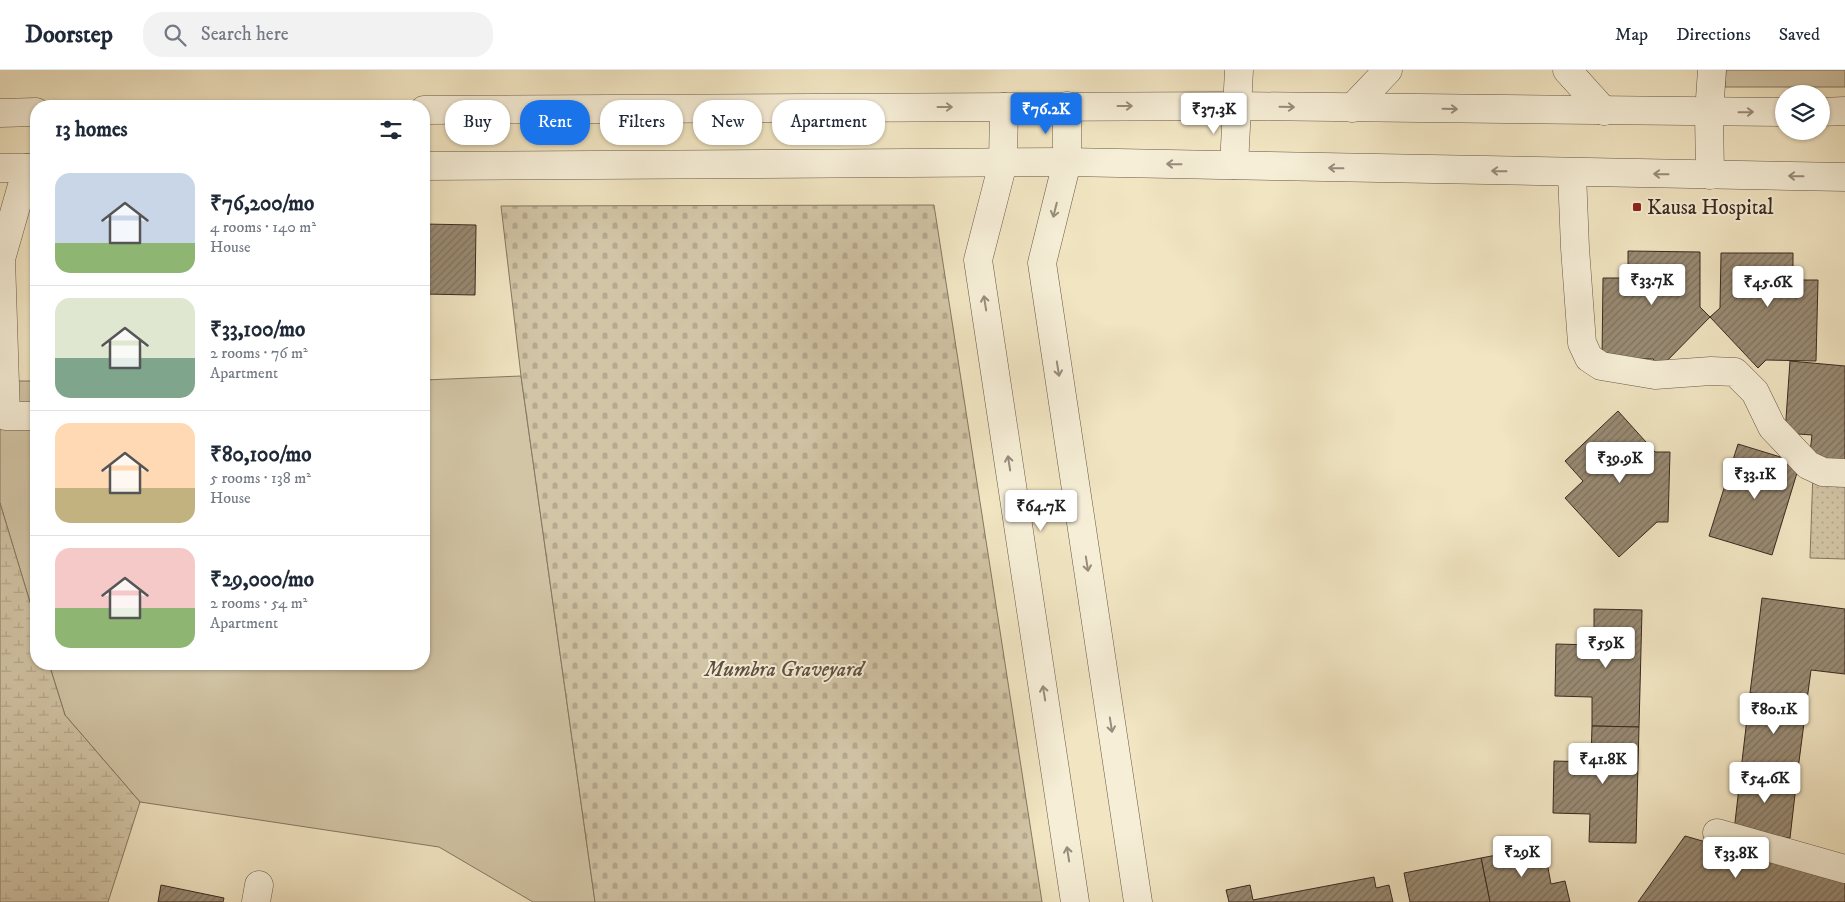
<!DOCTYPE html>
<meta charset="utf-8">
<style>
:root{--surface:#fff;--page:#f2f2f3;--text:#1f2937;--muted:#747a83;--line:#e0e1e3;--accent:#1a73e8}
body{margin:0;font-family:"IM FELL DW Pica",serif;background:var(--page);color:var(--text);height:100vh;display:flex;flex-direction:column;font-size:19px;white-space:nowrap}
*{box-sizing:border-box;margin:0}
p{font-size:16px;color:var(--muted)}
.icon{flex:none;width:28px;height:28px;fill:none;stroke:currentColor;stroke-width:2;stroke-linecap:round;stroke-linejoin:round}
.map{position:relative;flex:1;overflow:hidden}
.details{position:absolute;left:30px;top:30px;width:400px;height:570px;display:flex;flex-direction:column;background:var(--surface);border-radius:20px;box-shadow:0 1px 4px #0004}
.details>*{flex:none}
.guide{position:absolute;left:445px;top:30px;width:475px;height:45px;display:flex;gap:10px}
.controls{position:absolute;left:1775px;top:15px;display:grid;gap:10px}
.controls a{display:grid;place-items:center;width:55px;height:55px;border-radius:50%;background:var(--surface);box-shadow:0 1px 4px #0004;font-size:25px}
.price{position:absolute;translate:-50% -42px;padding:0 11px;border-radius:5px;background:#fff;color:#222;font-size:16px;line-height:32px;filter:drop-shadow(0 1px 2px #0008)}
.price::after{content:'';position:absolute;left:50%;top:30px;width:15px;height:11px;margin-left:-8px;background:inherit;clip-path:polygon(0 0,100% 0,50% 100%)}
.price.on{background:var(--accent);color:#fff}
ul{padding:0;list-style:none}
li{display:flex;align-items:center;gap:15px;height:125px;padding:0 25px}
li+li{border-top:1px solid var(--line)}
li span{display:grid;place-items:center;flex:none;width:140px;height:100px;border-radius:15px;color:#555}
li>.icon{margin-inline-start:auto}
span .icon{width:60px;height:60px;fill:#fffc;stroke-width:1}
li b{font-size:21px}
h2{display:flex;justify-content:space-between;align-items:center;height:60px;padding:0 25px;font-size:21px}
.pill{padding:0 18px;border-radius:20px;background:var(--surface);box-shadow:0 1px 4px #0004;font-size:18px;line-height:45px}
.pill.on{background:var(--accent);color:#fff}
header{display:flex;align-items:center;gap:30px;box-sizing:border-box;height:70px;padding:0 25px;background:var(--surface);border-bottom:1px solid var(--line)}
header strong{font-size:24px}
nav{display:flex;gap:28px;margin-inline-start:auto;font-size:18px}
.search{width:350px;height:45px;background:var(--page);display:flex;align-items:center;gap:12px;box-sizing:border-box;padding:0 18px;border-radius:20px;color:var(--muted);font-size:19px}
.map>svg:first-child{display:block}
.green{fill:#d2c5a6;stroke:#867763}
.wetland{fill:url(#wetland-marsh);stroke:#867763}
.cemetery{fill:url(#cemetery-stones);stroke:#867763}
.park{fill:url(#park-dots);stroke:#867763}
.building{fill:url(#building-hatch);stroke:#3a2920}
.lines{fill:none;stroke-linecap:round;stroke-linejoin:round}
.minor-casing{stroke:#685848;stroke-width:29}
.minor{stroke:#f6eed7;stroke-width:28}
.oneway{stroke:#988c7c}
.poi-dot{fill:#8f2418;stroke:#f6eed7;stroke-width:2}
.labels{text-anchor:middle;stroke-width:4;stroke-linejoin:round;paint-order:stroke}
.poi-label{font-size:21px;fill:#3a2920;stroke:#f6eed7;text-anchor:start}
.park-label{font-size:21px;font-style:italic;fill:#605042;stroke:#f6eed7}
</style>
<header>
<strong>Doorstep</strong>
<div class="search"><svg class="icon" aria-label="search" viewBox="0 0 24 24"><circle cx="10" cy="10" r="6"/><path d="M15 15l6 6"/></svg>Search here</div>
<nav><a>Map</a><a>Directions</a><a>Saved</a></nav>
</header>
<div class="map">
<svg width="1845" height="832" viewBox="0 0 1845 832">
<defs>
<pattern id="wetland-marsh" width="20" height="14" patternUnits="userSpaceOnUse" patternTransform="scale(1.25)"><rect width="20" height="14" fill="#d2c5a6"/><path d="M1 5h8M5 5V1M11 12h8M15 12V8" fill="none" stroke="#b5a98f"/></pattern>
<pattern id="cemetery-stones" width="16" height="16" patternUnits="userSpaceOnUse" patternTransform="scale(1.25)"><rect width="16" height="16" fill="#d2c5a6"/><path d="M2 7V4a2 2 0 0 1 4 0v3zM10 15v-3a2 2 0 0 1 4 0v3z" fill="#b5a98f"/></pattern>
<pattern id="park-dots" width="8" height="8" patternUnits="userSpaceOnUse" patternTransform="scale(1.25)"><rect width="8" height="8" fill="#d2c5a6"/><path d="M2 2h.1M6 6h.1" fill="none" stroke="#b5a98f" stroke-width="1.8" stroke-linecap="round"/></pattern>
<pattern id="building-hatch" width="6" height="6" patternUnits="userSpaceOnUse" patternTransform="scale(1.25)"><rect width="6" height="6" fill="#998b74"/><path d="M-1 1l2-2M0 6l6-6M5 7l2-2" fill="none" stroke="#7e725f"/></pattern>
</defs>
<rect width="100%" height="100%" fill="#f1e5c2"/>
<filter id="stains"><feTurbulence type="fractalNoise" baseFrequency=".004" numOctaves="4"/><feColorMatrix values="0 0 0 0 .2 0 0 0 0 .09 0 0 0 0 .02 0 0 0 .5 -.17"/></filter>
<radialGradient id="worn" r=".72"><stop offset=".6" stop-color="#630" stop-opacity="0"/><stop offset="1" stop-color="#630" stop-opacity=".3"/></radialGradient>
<g class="green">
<polygon points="1726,0 1845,0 1845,17 1725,17"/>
<polygon points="521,306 595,832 533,832 439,777 140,732 65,645 49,594 424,594 424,310"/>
<polygon points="0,311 36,311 36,552 0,433"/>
</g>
<polygon class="wetland" points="0,433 36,552 36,594 49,594 65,645 140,732 108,832 0,832"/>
<polygon class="cemetery" points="934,135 1042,832 595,832 521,306 501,136"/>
<polygon class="park" points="1813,401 1845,403 1845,489 1810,488"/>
<g class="building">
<polygon points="424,154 476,155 475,225 424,224"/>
<polygon points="1628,181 1700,182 1700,237 1710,247 1661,297 1653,289 1602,288 1603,208 1628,208"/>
<polygon points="1721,183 1793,183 1793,210 1818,210 1816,291 1766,290 1758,298 1710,247 1720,238"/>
<polygon points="1790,291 1845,296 1845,394 1809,391 1812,365 1785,363"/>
<polygon points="1618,341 1655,382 1670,382 1668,452 1657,452 1619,487 1565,428 1583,411 1565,391"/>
<polygon points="1738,374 1800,393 1772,485 1709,466"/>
<polygon points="1762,528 1845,539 1845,604 1811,600 1807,630 1750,623"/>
<polygon points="1594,539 1642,540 1639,657 1592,656 1592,627 1555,626 1556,574 1594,575"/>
<polygon points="1750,623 1807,630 1797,707 1741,700"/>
<polygon points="1592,656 1639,657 1636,773 1589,772 1590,744 1553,743 1554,691 1591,692"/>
<polygon points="1741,700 1797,707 1790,768 1734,761"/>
<polygon points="1685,766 1845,812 1845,832 1638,832"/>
<polygon points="1544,776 1551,814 1565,811 1570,832 1490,832 1481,788"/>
<polygon points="1481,788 1490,832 1410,832 1404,803"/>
<polygon points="1374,807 1376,818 1389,815 1393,832 1229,832 1226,820 1250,815 1253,830"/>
<polygon points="161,815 224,828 223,832 158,832"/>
</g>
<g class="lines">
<g class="minor-casing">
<g id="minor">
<polyline points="1567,0 1604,41"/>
<polyline points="1067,36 1067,92 1042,193 1138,832"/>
<polyline points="1004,37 1003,93 978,190 1075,832"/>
<polyline points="1352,38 1388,0"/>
<polyline points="424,40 1236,36 1784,42"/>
<polyline points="1821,42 1845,41"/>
<polyline points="0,43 36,42"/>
<polyline points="1234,95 1239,0"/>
<polyline points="424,96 1067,92 1845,107"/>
<polyline points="0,98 36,98"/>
<polyline points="27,98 1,189 6,346 36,346"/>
<polyline points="1572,103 1575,178 1582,273 1589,288 1601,296 1655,305 1711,301 1735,302 1755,322 1772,357 1808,395 1823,402 1845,403"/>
<polyline points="1710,105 1709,43 1712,0"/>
<polyline points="1717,763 1845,799"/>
<polyline points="256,832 259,815"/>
</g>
</g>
<use href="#minor" class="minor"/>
</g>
<defs><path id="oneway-shaft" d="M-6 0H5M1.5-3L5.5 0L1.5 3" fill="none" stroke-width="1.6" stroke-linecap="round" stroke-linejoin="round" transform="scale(1.25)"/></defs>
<g class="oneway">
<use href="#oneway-shaft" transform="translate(1125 36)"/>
<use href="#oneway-shaft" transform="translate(945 37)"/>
<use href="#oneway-shaft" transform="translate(1287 37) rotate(1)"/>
<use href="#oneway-shaft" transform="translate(1450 39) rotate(1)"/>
<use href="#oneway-shaft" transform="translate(1746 42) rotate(-1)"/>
<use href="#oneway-shaft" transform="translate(1174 94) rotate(-179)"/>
<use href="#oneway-shaft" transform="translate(1336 98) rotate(-179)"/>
<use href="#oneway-shaft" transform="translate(1499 101) rotate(-179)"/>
<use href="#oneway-shaft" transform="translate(1661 104) rotate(-179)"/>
<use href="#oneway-shaft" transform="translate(1796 106) rotate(-179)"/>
<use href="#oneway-shaft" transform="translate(1055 140) rotate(104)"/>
<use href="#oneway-shaft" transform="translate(985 233) rotate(-99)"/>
<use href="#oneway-shaft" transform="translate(1058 299) rotate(81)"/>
<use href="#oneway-shaft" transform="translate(1009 393) rotate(-99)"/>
<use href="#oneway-shaft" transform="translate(1087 494) rotate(81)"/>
<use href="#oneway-shaft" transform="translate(1044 623) rotate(-99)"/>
<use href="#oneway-shaft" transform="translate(1111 655) rotate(81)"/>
<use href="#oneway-shaft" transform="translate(1068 784) rotate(-99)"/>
</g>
<rect class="poi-dot" x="1632" y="132" width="10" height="10" rx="2.5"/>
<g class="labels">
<g class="poi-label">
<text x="1647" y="144">Kausa Hospital</text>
</g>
<g class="park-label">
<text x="784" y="606">Mumbra Graveyard</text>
</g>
</g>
<rect width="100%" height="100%" filter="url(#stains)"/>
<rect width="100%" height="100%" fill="url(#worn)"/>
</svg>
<div class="controls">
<a><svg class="icon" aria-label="layers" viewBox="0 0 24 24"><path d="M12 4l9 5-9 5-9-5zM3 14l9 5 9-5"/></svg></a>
</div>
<b class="price on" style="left:1046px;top:65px">₹76.2K</b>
<b class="price" style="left:1214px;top:65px">₹37.3K</b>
<b class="price" style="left:1652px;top:236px">₹33.7K</b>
<b class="price" style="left:1768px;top:238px">₹45.6K</b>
<b class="price" style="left:1620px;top:414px">₹39.9K</b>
<b class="price" style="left:1755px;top:430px">₹33.1K</b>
<b class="price" style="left:1041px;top:462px">₹64.7K</b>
<b class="price" style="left:1606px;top:599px">₹59K</b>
<b class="price" style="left:1774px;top:665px">₹80.1K</b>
<b class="price" style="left:1603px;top:715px">₹41.8K</b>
<b class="price" style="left:1765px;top:734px">₹54.6K</b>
<b class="price" style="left:1522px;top:808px">₹29K</b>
<b class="price" style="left:1736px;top:809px">₹33.8K</b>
<div class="guide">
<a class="pill">Buy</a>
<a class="pill on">Rent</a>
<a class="pill">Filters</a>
<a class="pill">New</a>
<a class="pill">Apartment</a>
</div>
<section class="details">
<h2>13 homes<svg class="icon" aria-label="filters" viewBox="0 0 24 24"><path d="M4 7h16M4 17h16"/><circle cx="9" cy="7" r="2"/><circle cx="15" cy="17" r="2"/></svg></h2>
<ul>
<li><span style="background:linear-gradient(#c9d6e8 70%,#8fb573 0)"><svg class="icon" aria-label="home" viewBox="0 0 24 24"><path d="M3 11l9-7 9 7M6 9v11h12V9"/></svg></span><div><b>₹76,200/mo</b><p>4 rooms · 140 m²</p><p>House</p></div></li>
<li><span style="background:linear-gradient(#dfe7d0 60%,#7fa58c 0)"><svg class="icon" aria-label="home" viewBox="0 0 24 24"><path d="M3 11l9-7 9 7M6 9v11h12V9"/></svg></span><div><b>₹33,100/mo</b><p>2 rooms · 76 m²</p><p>Apartment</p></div></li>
<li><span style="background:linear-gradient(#ffd9b3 65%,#c2b280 0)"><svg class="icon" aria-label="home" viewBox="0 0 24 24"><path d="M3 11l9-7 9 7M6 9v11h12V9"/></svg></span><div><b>₹80,100/mo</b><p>5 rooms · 138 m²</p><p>House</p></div></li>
<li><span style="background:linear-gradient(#f6c9c9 60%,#8fb573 0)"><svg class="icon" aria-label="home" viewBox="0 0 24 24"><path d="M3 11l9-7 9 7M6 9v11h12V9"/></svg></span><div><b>₹29,000/mo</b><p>2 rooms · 54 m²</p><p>Apartment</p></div></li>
</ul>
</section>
</div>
